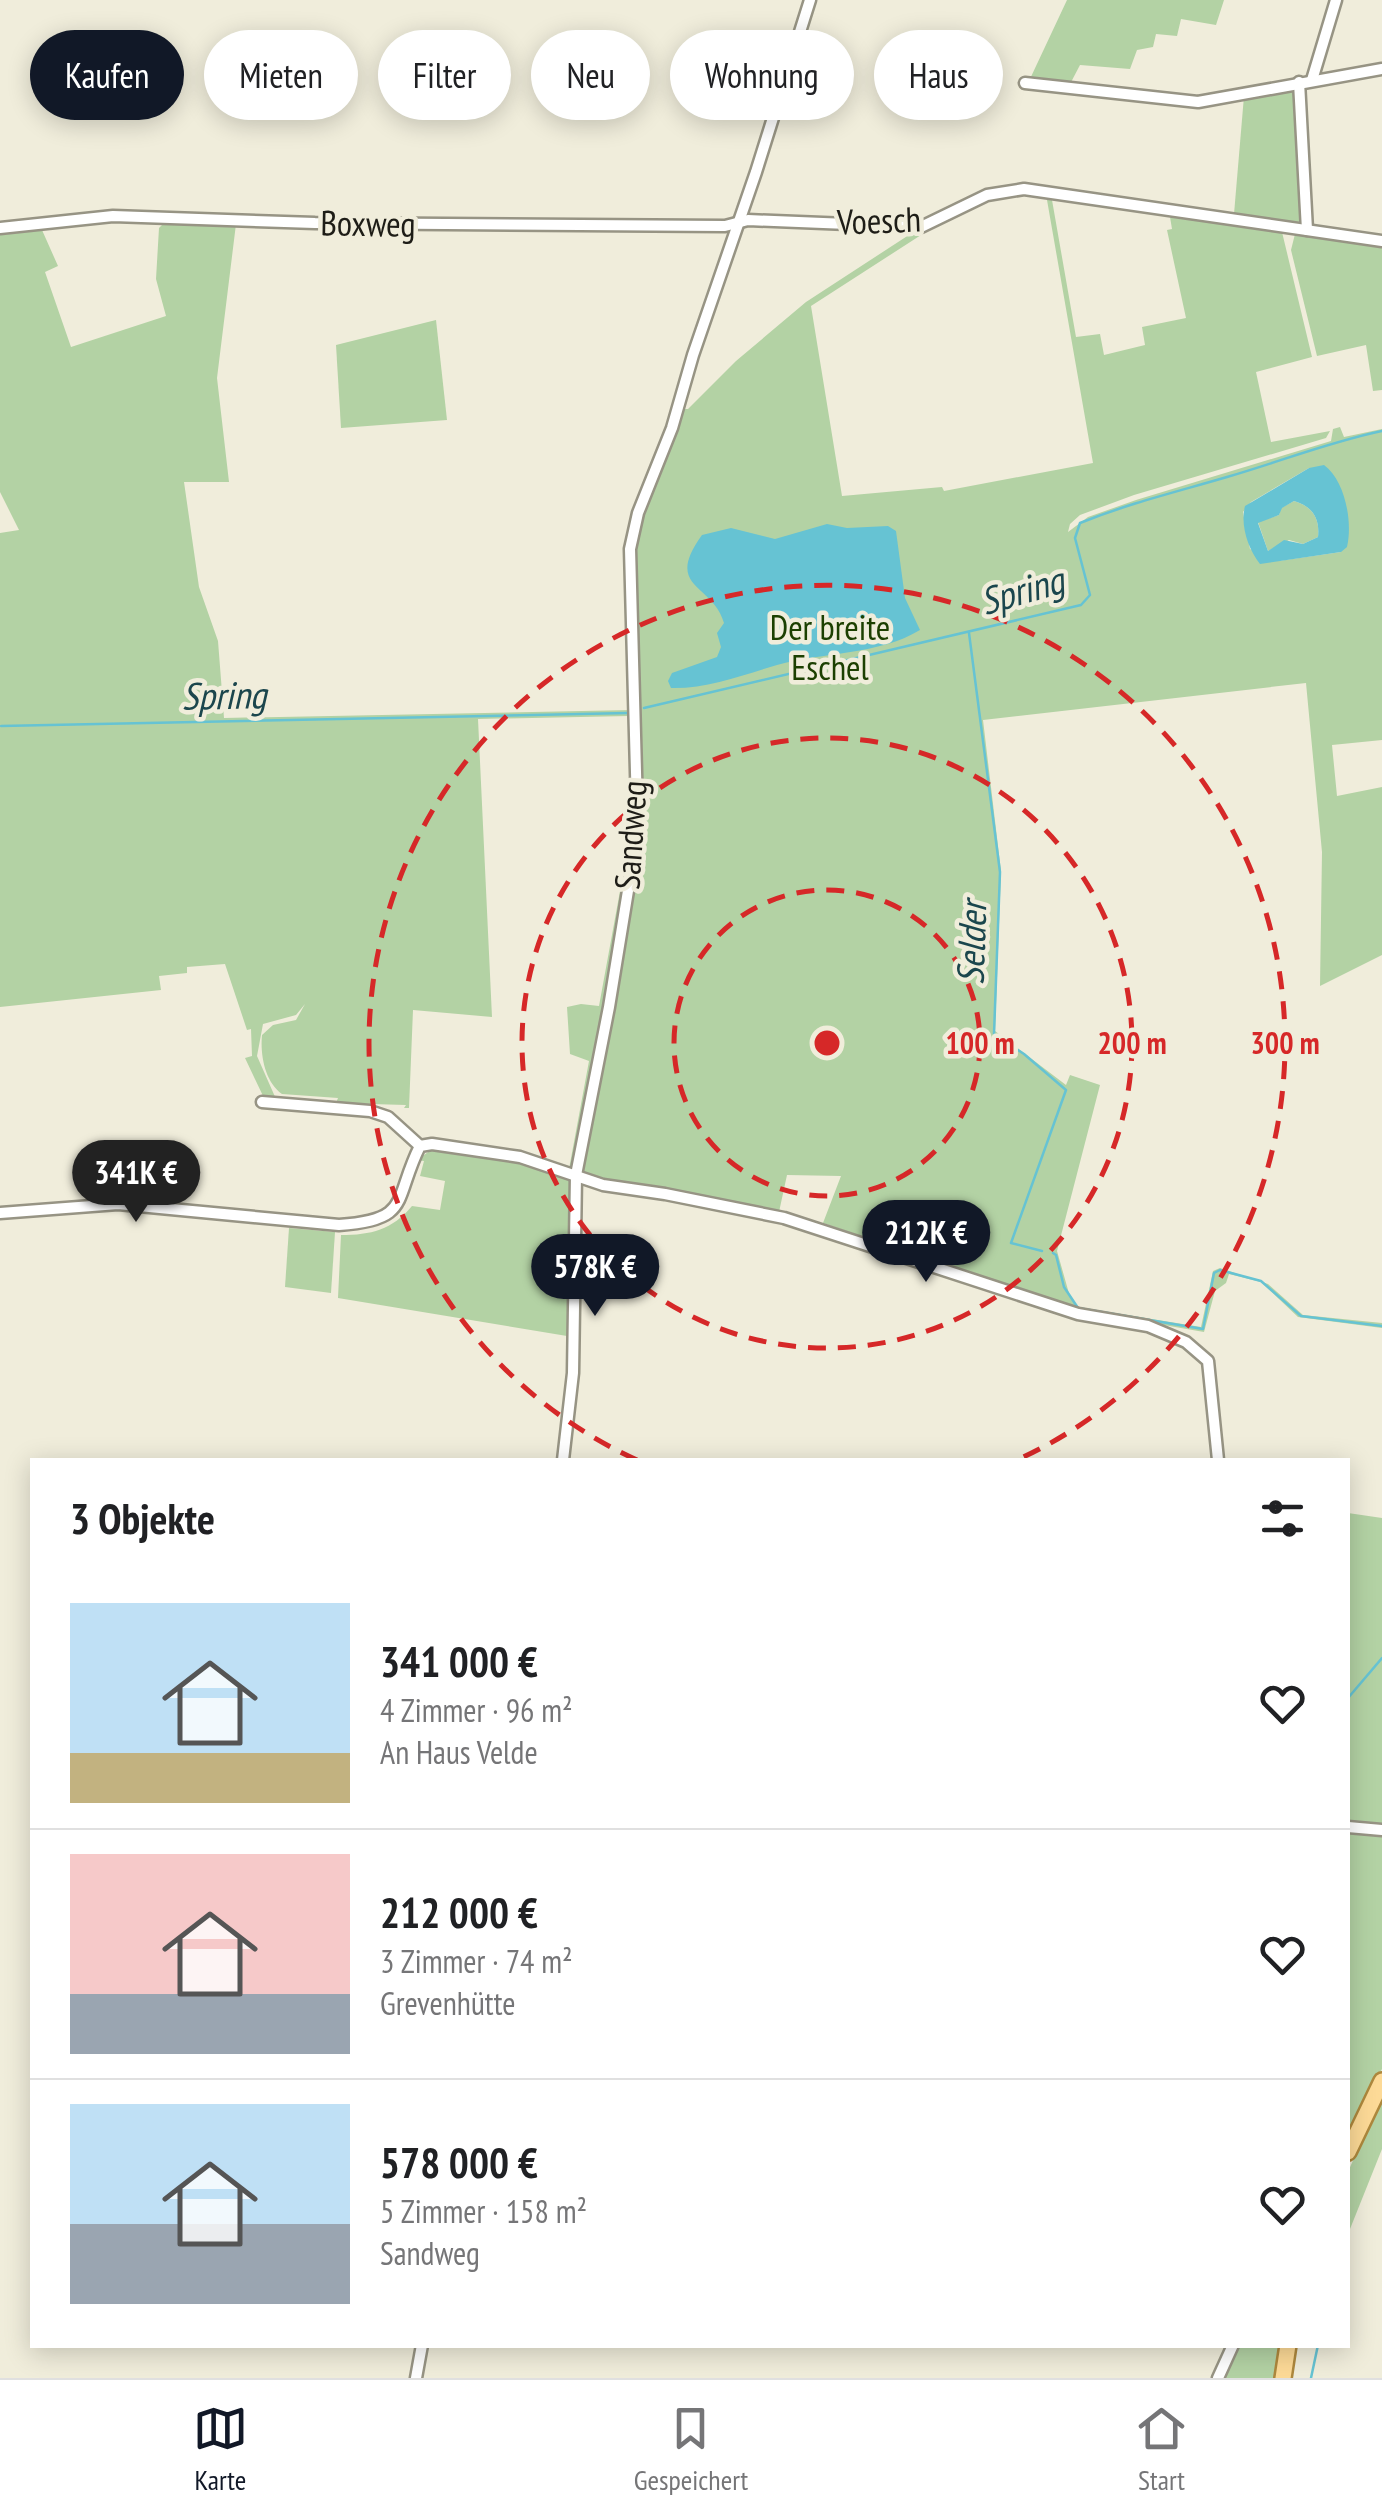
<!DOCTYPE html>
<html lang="de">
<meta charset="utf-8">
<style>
:root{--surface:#fff;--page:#f6f6f6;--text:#202124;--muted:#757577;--line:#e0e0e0;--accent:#111827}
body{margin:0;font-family:"PT Sans Narrow",sans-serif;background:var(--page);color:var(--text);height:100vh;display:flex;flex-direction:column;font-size:38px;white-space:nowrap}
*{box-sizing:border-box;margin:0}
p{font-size:32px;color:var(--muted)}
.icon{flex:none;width:55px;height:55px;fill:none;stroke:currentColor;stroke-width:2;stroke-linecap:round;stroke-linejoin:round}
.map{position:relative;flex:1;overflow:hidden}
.panel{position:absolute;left:30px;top:1458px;width:1320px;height:890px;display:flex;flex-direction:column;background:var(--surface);border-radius:0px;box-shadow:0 5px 25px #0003}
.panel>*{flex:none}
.guide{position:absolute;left:30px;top:30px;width:1322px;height:90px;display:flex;gap:20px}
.price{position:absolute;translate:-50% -85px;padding:0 22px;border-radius:35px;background:var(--accent);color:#fff;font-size:32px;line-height:65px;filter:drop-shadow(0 2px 5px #0008)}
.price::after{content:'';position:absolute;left:50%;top:60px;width:30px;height:22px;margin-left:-15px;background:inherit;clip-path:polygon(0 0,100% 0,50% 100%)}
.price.current{background:#222;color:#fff}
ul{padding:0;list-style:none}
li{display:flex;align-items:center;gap:30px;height:250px;padding:0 40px}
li+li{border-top:2px solid var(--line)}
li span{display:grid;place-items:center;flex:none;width:280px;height:200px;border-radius:0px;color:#555}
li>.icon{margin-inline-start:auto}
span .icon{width:120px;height:120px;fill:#fffc;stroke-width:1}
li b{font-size:42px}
h2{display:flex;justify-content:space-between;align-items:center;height:120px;padding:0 40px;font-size:42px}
.pill{padding:0 35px;border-radius:45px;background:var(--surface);box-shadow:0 5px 25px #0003;font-size:35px;line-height:90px}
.pill.current{background:var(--accent);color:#fff}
.menu{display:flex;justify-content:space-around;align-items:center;height:140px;border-top:2px solid var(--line);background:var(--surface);font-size:28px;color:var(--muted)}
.menu a{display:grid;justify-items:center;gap:5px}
.menu .current{color:var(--accent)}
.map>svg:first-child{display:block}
.green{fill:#b3d2a4;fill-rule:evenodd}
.water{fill:#66c3d3;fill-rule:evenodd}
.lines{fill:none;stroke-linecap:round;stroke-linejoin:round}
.stream{stroke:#66c3d3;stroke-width:2.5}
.street-casing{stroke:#979484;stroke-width:15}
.primary-casing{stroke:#ae883d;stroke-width:20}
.street{stroke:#fff;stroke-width:10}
.primary{stroke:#fdda97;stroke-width:15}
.ring{fill:none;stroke:#d62828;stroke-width:5;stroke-dasharray:18 12}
.labels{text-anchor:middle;stroke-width:9;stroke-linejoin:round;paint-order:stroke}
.street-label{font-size:35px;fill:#1e1d17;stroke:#f0eddb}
.park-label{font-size:35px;fill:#1c4001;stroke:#f0eddb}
.water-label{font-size:38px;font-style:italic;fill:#1b464d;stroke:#f0eddb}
.centre{fill:#d62828;stroke:#f0eddb;stroke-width:5}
.ring-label{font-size:30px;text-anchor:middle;font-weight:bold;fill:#d62828;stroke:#f0eddb;stroke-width:9;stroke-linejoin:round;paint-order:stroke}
</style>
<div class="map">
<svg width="1382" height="2378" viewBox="0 0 1382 2378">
<rect width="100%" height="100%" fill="#f0eddb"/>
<g class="green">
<polygon points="1067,0 1224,0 1216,25 1181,19 1177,36 1156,34 1153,47 1137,50 1130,69 1080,65 1069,86 1029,81"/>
<polygon points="1296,86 1303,224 1234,214 1244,96"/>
<path d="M 1047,200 L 1052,200 L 1076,337 L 1100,334 L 1104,355 L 1145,345 L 1142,327 L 1186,318 L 1167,230 L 1172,229 L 1170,217 L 1282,232 L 1312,357 L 1256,372 L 1271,442 L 1330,431 L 1326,438 L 1134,495 L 1080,515 L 1070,524 L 1068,532 L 1088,517 L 1136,500 L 1331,441 L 1333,429 L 1340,427 L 1344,437 L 1382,429 L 1382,740 L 1332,745 L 1337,796 L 1382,787 L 1382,955 L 1320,986 L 1322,852 L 1306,683 L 983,720 L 1001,871 L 995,1031 L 1066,1085 L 1070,1075 L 1100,1085 L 1057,1251 L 1070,1297 L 1078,1307 L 1201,1327 L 1213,1271 L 1220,1268 L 1268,1284 L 1303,1315 L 1382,1323 L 1382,1328 L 1298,1317 L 1261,1282 L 1229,1274 L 1226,1283 L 1215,1291 L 1204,1332 L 1077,1310 L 823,1223 L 841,1176 L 787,1175 L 779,1212 L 684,1192 L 600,1180 L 580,1170 L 635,867 L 634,550 L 639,523 L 680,409 L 688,409 L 736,361 L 806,302 L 915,231 L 935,226 L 811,306 L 842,496 L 942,487 L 944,491 L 1093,463 ZM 1309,468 L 1341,552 L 1278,561 L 1250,549 L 1243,512 L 1251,502 Z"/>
<path d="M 167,220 L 236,224 L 217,378 L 229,482 L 184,482 L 199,587 L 218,641 L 224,718 L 631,710 L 629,716 L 478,719 L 492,1017 L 413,1010 L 409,1108 L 404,1108 L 406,1105 L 336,1103 L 338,1098 L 282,1094 C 265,1082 260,1055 262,1035 L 273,1025 L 296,1020 L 305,1004 L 296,1015 L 263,1024 L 257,1056 L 276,1099 L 264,1098 L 245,1058 L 252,1056 L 251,1029 L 247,1030 L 225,964 L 187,967 L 187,973 L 159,976 L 161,990 L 0,1007 L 0,533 L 19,530 L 0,492 L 0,235 L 42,230 L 58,266 L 45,272 L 71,347 L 166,316 L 156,279 L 159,228 Z"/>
<polygon points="1295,234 1382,246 1382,390 1373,391 1366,345 1317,356 1291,250"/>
<polygon points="436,320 447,420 341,428 336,345"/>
<path d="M 1294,501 C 1312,506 1320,518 1318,537 L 1303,544 L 1289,540 L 1268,551 L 1258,522 L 1279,515 L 1281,508 Z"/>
<polygon points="633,820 627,889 574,1167 569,1169 589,1061 570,1054 567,1007 581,1004 599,1006"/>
<path d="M 431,1150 L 525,1164 L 571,1178 L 573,1337 L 338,1298 L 341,1235 C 371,1235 392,1230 412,1206 L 440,1210 L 445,1181 L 420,1176 L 424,1161 L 417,1160 Z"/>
<polygon points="289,1228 335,1232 331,1293 285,1287"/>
<polygon points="1348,1513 1382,1518 1382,1826 1348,1822"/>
<polygon points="1348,1832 1382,1836 1382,2069 1348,2139"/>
<polygon points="1382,2093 1382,2149 1348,2234 1348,2172"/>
<polygon points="1238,2345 1282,2345 1275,2378 1224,2378"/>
</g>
<g class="water">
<path d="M 1324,465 C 1345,480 1353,522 1347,547 L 1341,552 L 1260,564 C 1248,549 1240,525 1245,506 L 1309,468 ZM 1294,501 C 1312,506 1320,518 1318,537 L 1303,544 L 1284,540 L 1268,551 L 1258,523 L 1279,515 L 1282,508 Z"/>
<path d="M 827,524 L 847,528 L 888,526 L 896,531 L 905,598 L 920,630 C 879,655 823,652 777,665 C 743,675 706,689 671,688 L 668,681 L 672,673 L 717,657 L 721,647 L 717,633 L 724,623 C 713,583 663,589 702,535 L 731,528 L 775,539 Z"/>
</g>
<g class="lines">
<g class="stream">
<polyline points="969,633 1000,872 994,1034 1024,1054 1066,1090 1011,1243 1042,1251"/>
<path d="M 644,708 L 1081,605 L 1090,595 L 1075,538 L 1080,523 C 1130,503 1176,492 1227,477 C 1279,462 1329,442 1382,431"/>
<polyline points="1,726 628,713"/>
<polyline points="1053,1253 1056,1255 1064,1287 1078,1308 1203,1329 1214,1273 1220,1270 1261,1281 1301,1316 1382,1326"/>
<polyline points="1348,1698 1382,1658"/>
<polyline points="1311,2378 1318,2345"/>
</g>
<g class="street-casing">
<g id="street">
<polyline points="1312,80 1336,0"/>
<polyline points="1299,82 1307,230"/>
<polyline points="1025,83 1198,102 1382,69"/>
<polyline points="0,228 113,216 315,223 725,226 748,220 921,227 987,195 1024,189 1382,241"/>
<polyline points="262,1102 370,1111 388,1117 420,1146"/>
<path d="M 0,1213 L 118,1204 L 339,1225 C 412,1220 393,1200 420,1146 L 432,1144 L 520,1157 L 603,1185 L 665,1194 L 784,1218 L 1078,1314 L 1148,1326 L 1186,1342 L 1208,1361 L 1218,1460"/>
<polyline points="563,1460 573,1373 576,1175 609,1007 634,854 637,809 630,549 638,513 672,428 693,355 756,172 810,0"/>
<polyline points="1348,1827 1382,1830"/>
<polyline points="416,2378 422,2345"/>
<polyline points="1218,2378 1233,2345"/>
</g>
</g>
<g class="primary-casing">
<g id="primary">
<polyline points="1348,2152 1382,2081"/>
<polyline points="1283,2378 1288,2345"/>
</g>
</g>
<use href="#street" class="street"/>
<use href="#primary" class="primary"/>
</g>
<g class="ring">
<circle cx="827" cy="1043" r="153"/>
<circle cx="827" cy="1043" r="305"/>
<path d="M637 1460A458 458 0 1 1 1017 1460"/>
</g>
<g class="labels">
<g class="street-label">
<text transform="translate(879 221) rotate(-2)" y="12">Voesch</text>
<text transform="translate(368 224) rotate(1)" y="12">Boxweg</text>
<text transform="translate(631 835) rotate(-86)" y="12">Sandweg</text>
</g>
<g class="park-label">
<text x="830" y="640">Der breite<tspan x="830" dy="40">Eschel</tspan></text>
</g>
<g class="water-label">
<text transform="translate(1022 591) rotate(-16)" y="13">Spring</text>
<text transform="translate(224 696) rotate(-1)" y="13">Spring</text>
<text transform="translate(972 943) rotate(-88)" y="13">Selder</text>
</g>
</g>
<circle cx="827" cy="1043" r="15" class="centre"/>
<g class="ring-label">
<text x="980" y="1054">100 m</text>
<text x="1132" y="1054">200 m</text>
<text x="1285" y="1054">300 m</text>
</g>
</svg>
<b class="price current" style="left:136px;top:1225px">341K €</b>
<b class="price" style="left:926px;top:1285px">212K €</b>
<b class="price" style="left:595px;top:1319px">578K €</b>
<div class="guide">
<a class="pill current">Kaufen</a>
<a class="pill">Mieten</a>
<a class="pill">Filter</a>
<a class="pill">Neu</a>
<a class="pill">Wohnung</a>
<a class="pill">Haus</a>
</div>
<section class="panel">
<h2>3 Objekte<svg class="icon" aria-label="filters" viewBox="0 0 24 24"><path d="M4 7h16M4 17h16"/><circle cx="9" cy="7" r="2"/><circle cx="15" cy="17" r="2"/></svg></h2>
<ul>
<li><span style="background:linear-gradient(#bfe0f5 75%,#c2b280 0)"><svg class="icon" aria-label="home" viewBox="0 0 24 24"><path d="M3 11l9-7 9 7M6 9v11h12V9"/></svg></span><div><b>341 000 €</b><p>4 Zimmer · 96 m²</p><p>An Haus Velde</p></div><svg class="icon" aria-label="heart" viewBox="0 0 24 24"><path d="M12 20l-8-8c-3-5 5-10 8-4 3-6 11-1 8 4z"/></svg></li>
<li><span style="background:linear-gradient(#f6c9c9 70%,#9aa5b1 0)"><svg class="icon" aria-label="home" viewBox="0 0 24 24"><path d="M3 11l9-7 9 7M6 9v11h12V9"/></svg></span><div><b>212 000 €</b><p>3 Zimmer · 74 m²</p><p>Grevenhütte</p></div><svg class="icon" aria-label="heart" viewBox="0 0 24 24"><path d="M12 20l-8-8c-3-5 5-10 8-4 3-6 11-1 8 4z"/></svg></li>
<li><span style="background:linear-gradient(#bfe0f5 60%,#9aa5b1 0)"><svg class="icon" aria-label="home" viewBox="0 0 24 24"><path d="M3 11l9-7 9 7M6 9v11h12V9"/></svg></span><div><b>578 000 €</b><p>5 Zimmer · 158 m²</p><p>Sandweg</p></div><svg class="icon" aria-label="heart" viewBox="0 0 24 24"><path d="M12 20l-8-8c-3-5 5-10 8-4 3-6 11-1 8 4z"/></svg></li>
</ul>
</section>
</div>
<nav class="menu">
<a class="current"><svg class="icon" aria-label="map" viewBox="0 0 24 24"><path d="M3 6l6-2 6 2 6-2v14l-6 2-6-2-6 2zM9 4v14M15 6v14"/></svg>Karte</a>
<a><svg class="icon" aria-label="saved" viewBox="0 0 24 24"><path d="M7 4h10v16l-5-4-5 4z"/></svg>Gespeichert</a>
<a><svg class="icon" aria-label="home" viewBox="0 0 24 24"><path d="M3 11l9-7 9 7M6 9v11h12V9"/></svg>Start</a>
</nav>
